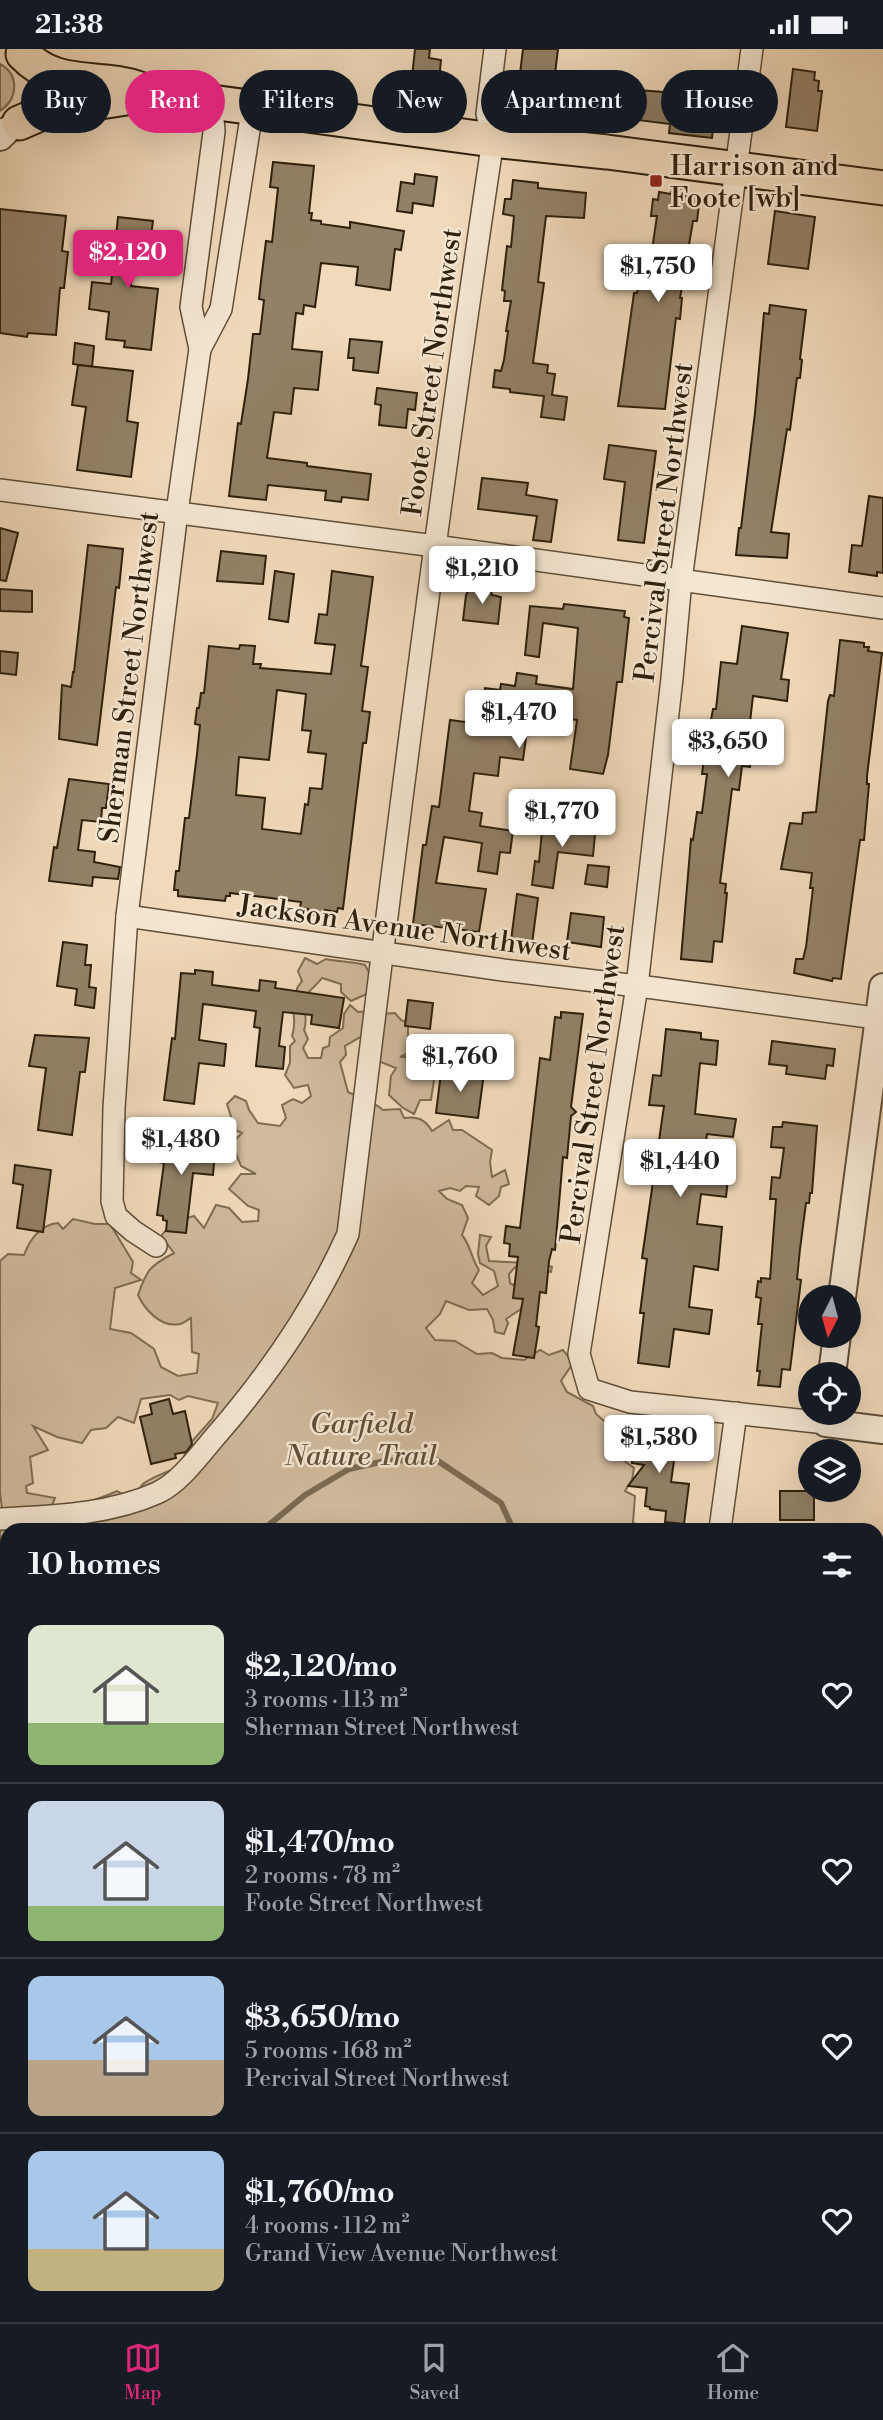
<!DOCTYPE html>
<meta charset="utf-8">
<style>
:root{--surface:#171b24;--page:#20242c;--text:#f1f3f6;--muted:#9ea1a6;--line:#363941;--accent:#db2777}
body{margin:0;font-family:"Libre Bodoni",serif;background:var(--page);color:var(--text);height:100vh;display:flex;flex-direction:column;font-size:26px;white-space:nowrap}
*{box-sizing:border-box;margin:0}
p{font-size:23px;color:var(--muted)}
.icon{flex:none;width:38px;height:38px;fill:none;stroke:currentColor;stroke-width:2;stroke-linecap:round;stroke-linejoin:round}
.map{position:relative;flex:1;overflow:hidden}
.side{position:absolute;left:0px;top:1474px;width:884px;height:800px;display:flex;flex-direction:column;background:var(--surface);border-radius:21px 21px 0 0;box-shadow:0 7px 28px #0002}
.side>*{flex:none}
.top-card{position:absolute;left:21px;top:21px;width:842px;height:63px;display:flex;gap:14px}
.needle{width:46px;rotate:186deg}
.buttons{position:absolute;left:798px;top:1236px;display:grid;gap:14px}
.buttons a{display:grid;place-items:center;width:63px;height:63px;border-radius:50%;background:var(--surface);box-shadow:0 7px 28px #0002;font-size:35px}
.price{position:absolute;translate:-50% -60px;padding:0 16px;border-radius:7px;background:#fff;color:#222;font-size:23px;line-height:46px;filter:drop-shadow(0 2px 4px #0008)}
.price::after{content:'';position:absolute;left:50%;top:42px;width:21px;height:16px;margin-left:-10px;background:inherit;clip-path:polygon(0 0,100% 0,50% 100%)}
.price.current{background:var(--accent);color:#fff}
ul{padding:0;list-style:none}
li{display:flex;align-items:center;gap:21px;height:175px;padding:0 28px}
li+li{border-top:2px solid var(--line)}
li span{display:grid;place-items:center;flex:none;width:196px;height:140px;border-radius:14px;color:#555}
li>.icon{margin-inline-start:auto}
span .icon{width:84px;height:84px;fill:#fffc;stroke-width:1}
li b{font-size:30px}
h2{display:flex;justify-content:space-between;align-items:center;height:84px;padding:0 28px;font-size:30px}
.pill{padding:0 24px;border-radius:32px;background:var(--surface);box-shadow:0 7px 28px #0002;font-size:24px;line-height:63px}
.pill.current{background:var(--accent);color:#fff}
.status{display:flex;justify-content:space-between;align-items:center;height:49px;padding:0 35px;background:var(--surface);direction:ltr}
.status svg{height:19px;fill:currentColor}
.tabs{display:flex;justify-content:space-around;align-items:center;height:98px;border-top:2px solid var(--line);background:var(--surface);font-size:19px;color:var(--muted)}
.tabs a{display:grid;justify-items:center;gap:4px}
.tabs .current{color:var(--accent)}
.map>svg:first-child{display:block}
.green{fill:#d0ba9d;stroke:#7f6d54;stroke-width:2}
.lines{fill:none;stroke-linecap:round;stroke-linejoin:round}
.stream{stroke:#7b6a52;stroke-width:6}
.building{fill:#938167;stroke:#2e200c;stroke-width:2;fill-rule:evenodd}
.pedestrian-casing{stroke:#5f4e38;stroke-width:19}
.minor-casing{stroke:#5f4e38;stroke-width:24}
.tertiary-casing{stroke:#5f4e38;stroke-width:30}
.primary-casing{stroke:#2e200c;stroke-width:37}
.pedestrian{stroke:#f6e7d3;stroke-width:16}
.minor{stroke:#f6e7d3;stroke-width:21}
.tertiary{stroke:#f6e7d3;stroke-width:26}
.primary{stroke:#f1dabb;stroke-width:33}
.poi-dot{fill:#8f2418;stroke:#f6e7d3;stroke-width:2.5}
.labels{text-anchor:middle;stroke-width:5;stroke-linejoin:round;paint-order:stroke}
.poi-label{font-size:28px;fill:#2e200c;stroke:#f6e7d3;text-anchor:start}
.street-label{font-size:28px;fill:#2e200c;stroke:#f6e7d3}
.park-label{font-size:28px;font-style:italic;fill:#5f4e38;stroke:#f6e7d3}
</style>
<div class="status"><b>21:38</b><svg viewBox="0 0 49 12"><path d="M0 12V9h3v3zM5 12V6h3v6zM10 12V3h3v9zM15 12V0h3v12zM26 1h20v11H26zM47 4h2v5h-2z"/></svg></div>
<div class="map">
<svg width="883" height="2273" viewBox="0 0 883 2273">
<rect width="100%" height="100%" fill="#f1dabb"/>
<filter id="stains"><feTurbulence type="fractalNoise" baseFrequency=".00286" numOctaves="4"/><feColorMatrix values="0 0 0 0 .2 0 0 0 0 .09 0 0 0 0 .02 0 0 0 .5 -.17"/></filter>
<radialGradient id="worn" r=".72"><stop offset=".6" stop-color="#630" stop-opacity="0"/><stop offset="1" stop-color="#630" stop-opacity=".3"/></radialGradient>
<g class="green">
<path d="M 0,15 C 20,26 18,50 0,62 Z"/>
<path d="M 305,909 L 317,915 L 326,910 C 339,913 352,912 365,916 L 371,927 L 369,944 L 351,952 L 341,943 L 341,935 L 322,929 C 318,935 309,941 306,947 C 301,958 309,970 304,981 L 308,990 L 303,999 L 308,1009 L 321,1009 L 323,999 L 329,997 L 330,988 L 343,979 L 344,965 L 350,956 L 358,963 C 371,961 382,966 395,964 L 401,971 L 408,974 L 408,989 L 415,1001 L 400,1008 L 422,1008 L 434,1031 L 431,1051 L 420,1051 L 414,1065 L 403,1059 L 389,1046 L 391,1027 L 396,1019 L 378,1012 L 364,986 L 345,997 L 346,1006 L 340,1013 L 348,1043 C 361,1049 373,1052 383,1061 L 400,1060 L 404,1069 C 417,1067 425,1070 432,1082 L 449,1071 L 453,1081 L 462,1081 L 492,1101 L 490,1113 L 492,1128 L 505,1121 L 509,1135 L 501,1138 L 499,1147 L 489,1156 L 476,1147 L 479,1138 L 466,1137 L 460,1142 L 450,1139 L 439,1142 L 447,1150 L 462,1156 L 468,1169 L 462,1186 C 471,1197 471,1209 479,1221 L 472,1234 L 483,1246 L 498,1237 L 494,1222 L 480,1214 L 478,1205 L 480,1186 L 491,1188 L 486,1197 L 489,1212 L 543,1215 L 552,1218 L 551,1223 L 515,1218 L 509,1225 L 510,1234 C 521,1240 523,1245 524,1258 L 506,1270 L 508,1274 L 504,1285 L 495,1283 L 493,1271 L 487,1260 L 469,1261 L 446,1252 L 440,1265 L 426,1279 L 435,1291 L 455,1292 L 477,1305 L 492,1304 L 502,1309 L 524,1311 L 540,1301 L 549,1306 L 563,1301 L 573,1314 L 561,1332 L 567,1343 L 593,1357 L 596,1365 L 612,1379 L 610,1395 L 623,1411 L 634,1419 L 632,1431 L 625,1442 L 635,1447 L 633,1474 L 648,1478 L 650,1480 L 31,1480 C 52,1461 90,1455 117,1442 L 132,1450 C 136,1446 139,1439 143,1435 C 147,1431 174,1419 181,1418 L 187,1398 L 212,1370 L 218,1354 L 188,1347 L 179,1351 L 170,1346 L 141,1350 L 134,1374 L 118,1368 L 106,1379 L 91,1381 L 82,1394 L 57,1388 L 33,1377 L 48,1401 L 30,1408 L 33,1434 L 26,1437 L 27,1444 L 55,1449 L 50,1461 L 18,1465 L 2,1459 L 0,1444 L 0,1212 L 8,1205 L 24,1206 C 30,1190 41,1176 58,1174 L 63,1180 L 73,1170 L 95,1175 L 110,1175 L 133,1213 L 131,1224 L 141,1231 L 115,1239 L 110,1280 L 131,1284 L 154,1300 L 161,1318 L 178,1327 L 197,1324 L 199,1305 L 192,1303 L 191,1269 C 187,1271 184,1274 180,1275 C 161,1279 145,1261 138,1246 C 147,1220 150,1217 174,1204 L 161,1187 L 173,1173 L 194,1167 L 204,1179 L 216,1156 L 229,1159 L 242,1173 L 258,1172 L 259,1161 L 248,1157 L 229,1140 L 241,1125 L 256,1125 L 241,1117 L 232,1094 L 242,1084 L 231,1079 L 232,1071 L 227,1055 L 235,1047 L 246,1052 L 249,1061 L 258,1074 L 280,1077 L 286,1069 L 282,1056 L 293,1050 L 302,1054 L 311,1047 L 308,1036 L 294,1039 L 285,1026 L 290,1014 L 290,997 L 295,992 L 292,987 C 297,972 292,968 294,957 C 296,949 297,947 297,939 L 302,932 L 298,922 Z"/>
<polygon points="13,1478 21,1480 7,1480 7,1737 0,1742 0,1482"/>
<polygon points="877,1679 883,1679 883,1855 877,1850"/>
</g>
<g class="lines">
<g class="stream">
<polyline points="264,1480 305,1446 349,1420 385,1412 435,1410 501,1454 513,1480"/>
<polyline points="0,1609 7,1607"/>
<polyline points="877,1783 883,1785"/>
</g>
</g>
<g class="building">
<polygon points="415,0 430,0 429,9 441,11 439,31 412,28"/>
<polygon points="523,0 558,0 555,25 587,30 583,65 516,57"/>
<polygon points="793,20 815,23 814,31 819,32 818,42 822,42 817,82 786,78"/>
<polygon points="626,40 687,45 686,50 716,54 712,89 669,84 670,75 622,69"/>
<polygon points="273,113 314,117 309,164 312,164 311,171 321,172 321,175 350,179 350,173 404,182 401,201 395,200 390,241 356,236 358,218 321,214 315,258 304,256 303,265 296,264 292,300 322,303 318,341 294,339 291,365 274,363 267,409 307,414 307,417 371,425 368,451 342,448 341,453 325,451 326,442 268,436 266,451 229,447 238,374 241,375 248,330 253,285 260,285 264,251 259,250 261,232 266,192 272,193 278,139 270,138"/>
<polygon points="415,125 437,128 433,157 413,154 412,164 397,162 401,133 414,135"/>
<polygon points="513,131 538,134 538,139 586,144 584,169 546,167 538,233 544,234 533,314 548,316 547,324 555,325 552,346 567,348 564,371 541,368 544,347 510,343 510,340 493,338 495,321 501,322 504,311 508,282 506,282 511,252 504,252 505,242 502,241 507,197 511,198 514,167 503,165 505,150 511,150"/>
<polygon points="672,140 687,142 686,147 696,148 696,155 699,155 697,172 693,172 692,178 680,249 682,249 680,270 676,269 665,360 618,357 634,244 637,244 644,200 652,201 657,167 651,167 653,150 658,151 659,143 671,145"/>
<polygon points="0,160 66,167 62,202 68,203 64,239 60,239 56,286 28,284 27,288 0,284"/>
<polygon points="775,162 815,168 808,220 768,215"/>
<polygon points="118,168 153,172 149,202 134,201 131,237 158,240 151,301 124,298 125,292 106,290 109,263 89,260 92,233 111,235"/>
<polygon points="770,256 806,261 800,310 802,311 800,329 797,329 790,381 787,380 771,483 789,485 787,509 736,506 739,479 741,479 755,364 764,264 769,265"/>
<polygon points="350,290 382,293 378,324 353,321 354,309 348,309"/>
<polygon points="75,294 94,297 92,318 73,315"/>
<polygon points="78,316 133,322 127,372 138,374 131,428 77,421 86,358 72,356"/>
<polygon points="377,339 417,344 415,361 408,360 406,379 379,376 381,356 375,355"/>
<polygon points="609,396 656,402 644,494 618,491 625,433 604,430"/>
<polygon points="482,429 528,434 526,446 557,451 551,493 533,491 537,467 478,460"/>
<polygon points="869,447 883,449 883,524 877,523 877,527 849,523 852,496 862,497"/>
<polygon points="0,479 18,484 6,532 0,531"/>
<polygon points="88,496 123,500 119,539 116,538 97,696 59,690 62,636 71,638 73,623 74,623"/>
<polygon points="221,502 266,507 263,535 217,532"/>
<polygon points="275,522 294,525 288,573 269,570"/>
<path d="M 332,522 L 373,528 L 361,617 L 368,618 L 362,662 L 370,663 L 366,694 L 363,694 L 343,860 L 338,859 L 337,863 L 325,861 L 324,867 L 308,865 L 308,860 L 300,859 L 301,853 L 263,848 L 230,844 L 230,847 L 226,847 L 225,852 L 178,847 L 178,841 L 174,841 L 176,822 L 179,822 L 185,769 L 189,769 L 197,705 L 200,676 L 195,675 L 197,659 L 199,659 L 201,644 L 204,644 L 209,597 L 239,600 L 240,596 L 255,597 L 253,615 L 261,615 L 260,619 L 331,625 L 335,596 L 315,594 L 319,565 L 327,566 ZM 277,641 L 306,645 L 302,681 L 311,682 L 308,703 L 326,705 L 322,740 L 310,739 L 308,756 L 305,755 L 301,785 L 262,780 L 265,749 L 236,746 L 239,708 L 269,711 Z"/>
<polygon points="471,537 490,539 492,546 501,548 498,575 463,571 466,546"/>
<polygon points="0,540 32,542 32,563 0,562"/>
<polygon points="564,555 625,562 624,568 629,569 622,633 617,633 608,706 603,725 570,720 577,671 529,666 523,711 500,708 498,727 474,724 469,762 482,764 480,777 513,782 510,804 500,803 497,825 478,822 482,794 444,788 436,834 486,840 479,883 413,875 423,796 426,796 432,757 439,758 450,671 479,675 485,639 500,641 501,635 515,637 517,624 537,627 536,635 573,640 578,579 543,574 539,608 525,606 530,557 563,560"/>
<polygon points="742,577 788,584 781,630 789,631 787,652 753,647 749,682 778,688 776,702 752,699 750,718 742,717 739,741 732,740 720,834 726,835 725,844 727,844 722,893 714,892 712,913 681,910 691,790 693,791 697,763 702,764 707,725 702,725 709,671 711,671 713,660 716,660 721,613 737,615"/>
<polygon points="840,591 864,594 864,598 869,598 868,602 882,604 867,727 867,735 869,735 864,791 860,791 841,930 833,929 832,932 794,924 796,910 803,910 806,898 813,839 810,839 812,824 781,820 790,774 802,775 803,764 816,763 828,652 830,646 834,647"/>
<polygon points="0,602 18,604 16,626 0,624"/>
<polygon points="69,730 109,735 106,759 102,759 101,773 82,771 78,801 95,803 94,813 120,818 118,830 93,828 92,837 49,832 54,798 57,799"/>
<polygon points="566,770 593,772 591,785 595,785 593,807 558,803 553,839 532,836 535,812 539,813 542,782 564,784"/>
<polygon points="588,816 609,818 607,838 585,835"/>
<polygon points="517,845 538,849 532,895 511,892"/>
<polygon points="571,864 604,868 601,898 567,893"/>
<polygon points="63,893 87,896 85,916 91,916 89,938 96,939 94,959 75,956 77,940 57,937"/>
<polygon points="195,921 213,923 212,936 259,942 260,931 276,933 275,939 344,949 339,979 311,975 312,966 283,963 279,997 285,998 283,1020 256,1017 260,979 254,978 256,962 203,955 199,991 226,995 224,1017 199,1014 194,1055 164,1051 172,989 175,990 181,924 195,925"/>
<polygon points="408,951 433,954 430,980 405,977"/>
<polygon points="561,963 583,965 571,1058 576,1063 571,1067 567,1109 563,1108 555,1201 552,1200 549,1212 546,1244 540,1243 536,1277 539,1278 534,1309 513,1306 523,1250 513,1249 518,1208 509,1207 510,1195 504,1194 506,1177 520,1179 540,1009 550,1011 555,968 561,969"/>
<polygon points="666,980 701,984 701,990 718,992 716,1016 700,1014 695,1065 736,1070 733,1088 707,1085 703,1116 729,1121 726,1148 701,1145 697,1175 722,1178 718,1221 694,1217 689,1258 712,1261 709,1285 674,1280 669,1318 638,1314 644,1264 640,1264 647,1210 642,1209 664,1057 649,1056 653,1026 661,1027"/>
<polygon points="35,986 89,989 85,1023 80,1023 72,1086 38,1081 46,1019 29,1017"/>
<polygon points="772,992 835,1000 833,1017 827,1016 825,1030 786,1025 787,1017 769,1015"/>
<polygon points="452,1020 484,1024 478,1069 436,1064 441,1024 452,1026"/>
<polygon points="783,1073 817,1077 812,1144 810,1144 809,1154 806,1154 800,1200 797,1230 801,1231 790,1321 782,1320 780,1338 758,1336 760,1322 757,1322 762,1275 758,1275 761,1249 756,1248 758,1232 761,1233 761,1229 770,1230 776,1150 770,1150 772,1128 780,1129 784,1099 771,1098 773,1078 782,1078"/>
<polygon points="176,1084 199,1086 199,1095 202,1095 202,1101 215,1102 213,1126 193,1124 186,1184 166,1182 167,1172 163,1171 163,1167 157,1166 164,1114 158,1113 160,1087 175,1088"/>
<polygon points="15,1116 51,1121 43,1183 17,1179 23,1136 13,1134"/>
<polygon points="169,1350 173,1365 185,1362 192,1395 186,1403 175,1405 176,1409 151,1415 140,1368 152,1365 150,1355"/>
<polygon points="631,1384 677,1390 671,1433 689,1435 684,1475 665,1473 666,1462 650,1460 650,1458 645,1457 647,1439 628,1437 644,1416 632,1414 632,1411 627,1410"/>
<rect x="780" y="1442" width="34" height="29"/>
</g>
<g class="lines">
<g class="pedestrian-casing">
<polyline id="pedestrian" points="877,1688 883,1691"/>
</g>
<g class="minor-casing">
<g id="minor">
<polyline points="752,0 681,531 672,629 637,937 579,1305 589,1340 630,1353 826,1374"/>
<polyline points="200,300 221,260 250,75 255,70 275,65"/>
<polyline points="0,441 435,497 883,559"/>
<polyline points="127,867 503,921 654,939 883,970"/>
<path d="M 156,1197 L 133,1182 L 116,1167 L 112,1152 L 114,1059 L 127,867 L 177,463 L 200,300 L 191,258 L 214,83 C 214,69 210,62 201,52"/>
<path d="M 0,1470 C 52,1467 108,1466 157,1444 C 179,1434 198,1408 214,1389 C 268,1327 314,1261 348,1185 C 392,820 438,455 493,91 L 487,65 L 495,0"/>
<polyline points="720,1480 736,1364"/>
<polyline points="877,1878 883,1879"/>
<polyline points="0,2093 7,2094"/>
<polyline points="877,2131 883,2131"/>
<polyline points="82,2273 82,2266"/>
<polyline points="307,2273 308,2266"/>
</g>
</g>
<g class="tertiary-casing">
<g id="tertiary">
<polyline points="0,88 6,82"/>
<polyline points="842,1248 883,938"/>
<polyline points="832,1325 837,1286"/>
<polyline points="827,1363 826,1374 883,1381"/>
</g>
</g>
<g class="primary-casing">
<g id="primary">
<path d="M 23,5 C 57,41 99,25 140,40"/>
<polyline points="19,74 49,61 152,45 493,91 607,103 883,139"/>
</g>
</g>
<use href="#pedestrian" class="pedestrian"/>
<use href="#minor" class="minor"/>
<use href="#tertiary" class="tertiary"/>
<use href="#primary" class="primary"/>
</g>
<rect class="poi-dot" x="649" y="125" width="14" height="14" rx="3.5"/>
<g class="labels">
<g class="poi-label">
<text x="670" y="126">Harrison and<tspan x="670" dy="32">Foote [wb]</tspan></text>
</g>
<g class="street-label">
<text transform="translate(431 323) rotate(-82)" y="10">Foote Street Northwest</text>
<text transform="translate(663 473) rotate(-83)" y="10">Percival Street Northwest</text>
<text transform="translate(128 628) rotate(-83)" y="10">Sherman Street Northwest</text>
<text transform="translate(405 878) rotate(8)" y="10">Jackson Avenue Northwest</text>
<text transform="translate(592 1035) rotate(-82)" y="10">Percival Street Northwest</text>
</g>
<g class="park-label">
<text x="361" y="1384">Garfield<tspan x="361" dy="32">Nature Trail</tspan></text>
</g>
</g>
<rect width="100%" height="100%" filter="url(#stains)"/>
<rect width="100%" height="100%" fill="url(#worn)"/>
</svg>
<div class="buttons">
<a><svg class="needle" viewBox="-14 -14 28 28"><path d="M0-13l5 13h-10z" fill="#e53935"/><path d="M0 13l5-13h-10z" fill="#9ea1a6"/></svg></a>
<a><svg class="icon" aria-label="locate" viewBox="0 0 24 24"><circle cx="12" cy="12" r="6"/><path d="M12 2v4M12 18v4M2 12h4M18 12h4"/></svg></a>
<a><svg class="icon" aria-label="layers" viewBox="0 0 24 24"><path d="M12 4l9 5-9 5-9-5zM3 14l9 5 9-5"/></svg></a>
</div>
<b class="price current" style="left:128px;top:241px">$2,120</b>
<b class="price" style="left:658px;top:255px">$1,750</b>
<b class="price" style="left:482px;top:557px">$1,210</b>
<b class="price" style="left:519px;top:701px">$1,470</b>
<b class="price" style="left:728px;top:730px">$3,650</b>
<b class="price" style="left:562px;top:800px">$1,770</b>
<b class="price" style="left:460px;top:1045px">$1,760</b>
<b class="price" style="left:181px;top:1128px">$1,480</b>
<b class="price" style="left:680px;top:1150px">$1,440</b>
<b class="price" style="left:659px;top:1426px">$1,580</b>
<div class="top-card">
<a class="pill">Buy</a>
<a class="pill current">Rent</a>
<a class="pill">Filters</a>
<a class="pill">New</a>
<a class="pill">Apartment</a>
<a class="pill">House</a>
</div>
<section class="side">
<h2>10 homes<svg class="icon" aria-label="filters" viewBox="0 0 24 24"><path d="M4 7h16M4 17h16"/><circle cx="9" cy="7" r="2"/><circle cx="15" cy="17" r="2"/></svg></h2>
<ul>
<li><span style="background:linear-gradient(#dfe7d0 70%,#8fb573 0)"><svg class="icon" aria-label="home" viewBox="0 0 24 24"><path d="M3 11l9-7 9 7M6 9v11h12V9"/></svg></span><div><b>$2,120/mo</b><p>3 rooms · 113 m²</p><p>Sherman Street Northwest</p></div><svg class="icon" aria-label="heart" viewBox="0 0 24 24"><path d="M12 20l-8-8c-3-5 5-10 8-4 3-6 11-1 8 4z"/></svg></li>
<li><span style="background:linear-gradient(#c9d6e8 75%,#8fb573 0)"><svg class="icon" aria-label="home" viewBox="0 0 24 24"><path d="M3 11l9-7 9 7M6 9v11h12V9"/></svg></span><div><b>$1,470/mo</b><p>2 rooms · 78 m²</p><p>Foote Street Northwest</p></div><svg class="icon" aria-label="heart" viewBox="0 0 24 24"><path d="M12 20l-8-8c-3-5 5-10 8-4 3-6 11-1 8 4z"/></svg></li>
<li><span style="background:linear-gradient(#a9c7e8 60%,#b9a48a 0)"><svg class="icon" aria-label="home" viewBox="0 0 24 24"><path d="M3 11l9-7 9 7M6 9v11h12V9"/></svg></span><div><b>$3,650/mo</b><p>5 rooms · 168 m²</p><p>Percival Street Northwest</p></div><svg class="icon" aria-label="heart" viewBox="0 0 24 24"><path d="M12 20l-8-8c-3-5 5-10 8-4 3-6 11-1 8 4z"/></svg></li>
<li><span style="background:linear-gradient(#a9c7e8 70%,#c2b280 0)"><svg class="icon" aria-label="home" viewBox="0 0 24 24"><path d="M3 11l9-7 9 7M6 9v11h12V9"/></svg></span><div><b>$1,760/mo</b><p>4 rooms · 112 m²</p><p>Grand View Avenue Northwest</p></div><svg class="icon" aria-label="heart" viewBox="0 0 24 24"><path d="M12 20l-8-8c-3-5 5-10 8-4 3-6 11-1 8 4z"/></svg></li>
</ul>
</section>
</div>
<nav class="tabs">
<a class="current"><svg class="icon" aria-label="map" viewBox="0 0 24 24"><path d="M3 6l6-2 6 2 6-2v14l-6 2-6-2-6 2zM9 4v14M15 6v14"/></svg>Map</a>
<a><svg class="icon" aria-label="saved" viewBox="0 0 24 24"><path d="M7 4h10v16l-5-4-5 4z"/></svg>Saved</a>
<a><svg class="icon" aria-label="home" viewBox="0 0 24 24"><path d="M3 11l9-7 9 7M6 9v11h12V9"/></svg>Home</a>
</nav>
